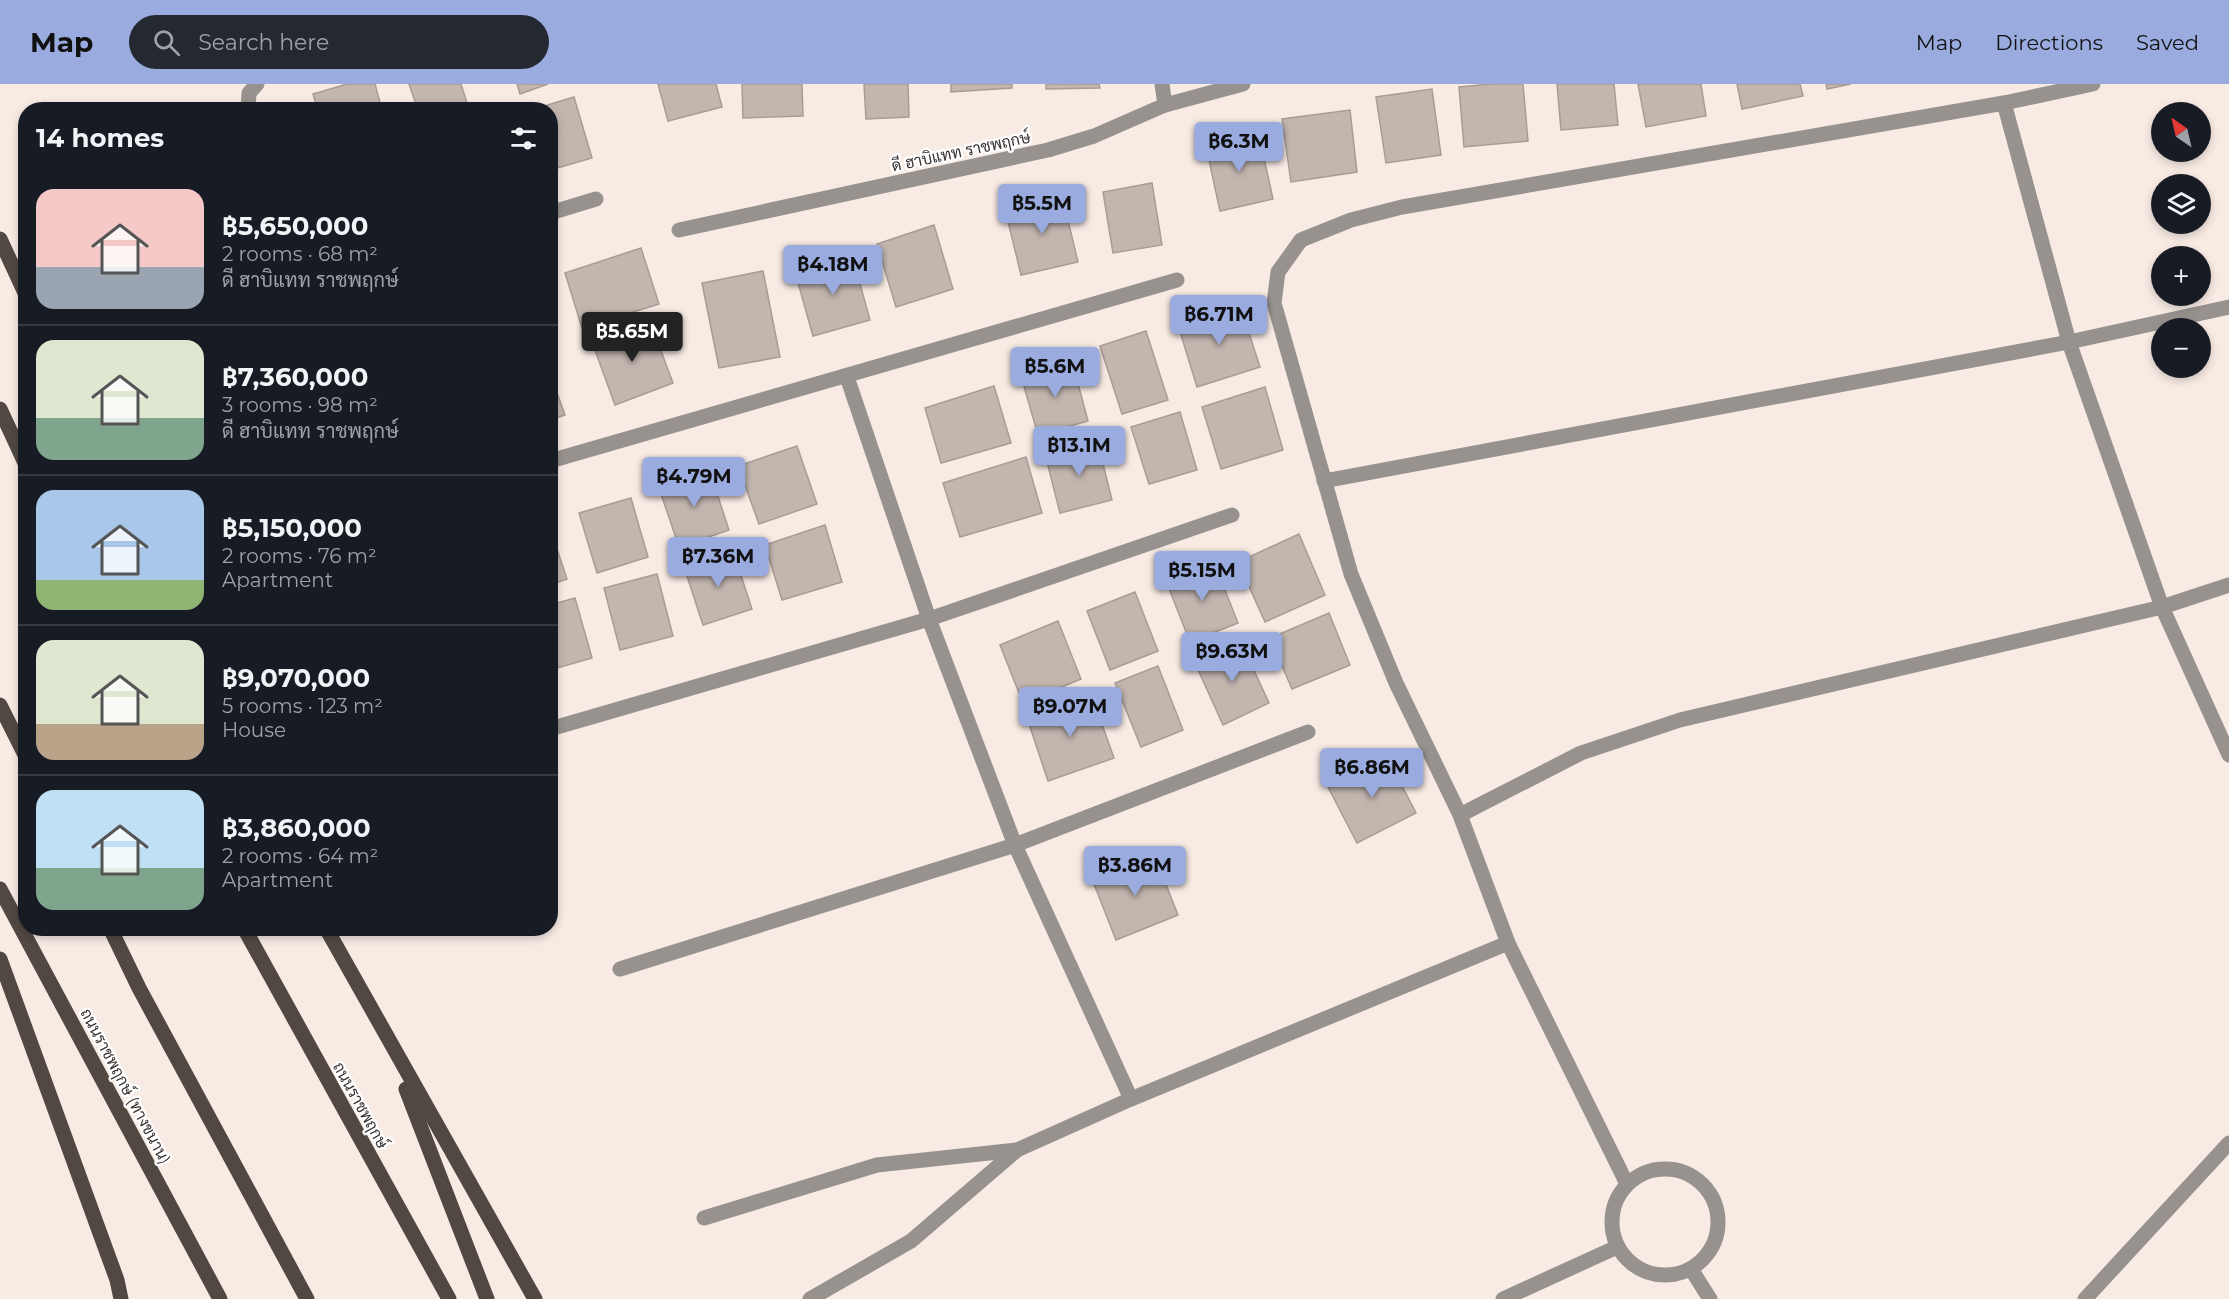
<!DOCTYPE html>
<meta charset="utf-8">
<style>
:root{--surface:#171b24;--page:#242831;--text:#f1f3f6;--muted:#9ea1a6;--line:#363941;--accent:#9aabdf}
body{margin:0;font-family:Montserrat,Sarabun,sans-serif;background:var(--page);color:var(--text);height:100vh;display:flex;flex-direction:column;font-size:22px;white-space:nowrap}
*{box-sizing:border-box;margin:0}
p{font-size:20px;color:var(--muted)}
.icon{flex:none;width:33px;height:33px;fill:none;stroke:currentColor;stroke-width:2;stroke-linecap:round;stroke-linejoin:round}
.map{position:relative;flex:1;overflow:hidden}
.side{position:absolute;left:18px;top:18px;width:540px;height:834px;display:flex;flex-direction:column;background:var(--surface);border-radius:24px;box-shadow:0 3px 9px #0003}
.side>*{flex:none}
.needle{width:39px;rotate:326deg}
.tools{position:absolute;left:2151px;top:18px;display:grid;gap:12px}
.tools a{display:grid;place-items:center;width:60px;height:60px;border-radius:50%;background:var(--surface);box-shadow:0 3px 9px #0003;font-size:30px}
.price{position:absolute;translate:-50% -51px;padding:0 14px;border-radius:6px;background:var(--accent);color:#111;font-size:20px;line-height:39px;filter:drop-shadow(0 2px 3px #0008)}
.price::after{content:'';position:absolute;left:50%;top:36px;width:18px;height:14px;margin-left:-9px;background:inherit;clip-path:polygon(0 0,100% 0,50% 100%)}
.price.current{background:#222;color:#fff}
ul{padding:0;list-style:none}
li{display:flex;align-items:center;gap:18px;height:150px;padding:0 18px}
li+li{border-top:2px solid var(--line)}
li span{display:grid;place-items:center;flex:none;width:168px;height:120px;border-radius:18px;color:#555}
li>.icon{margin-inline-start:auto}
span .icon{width:72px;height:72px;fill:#fffc;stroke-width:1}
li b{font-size:26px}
h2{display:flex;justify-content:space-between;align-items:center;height:72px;padding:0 18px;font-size:26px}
header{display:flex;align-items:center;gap:36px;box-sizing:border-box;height:84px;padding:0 30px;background:var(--accent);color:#111}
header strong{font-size:28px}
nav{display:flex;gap:33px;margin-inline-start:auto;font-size:21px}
.search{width:420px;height:54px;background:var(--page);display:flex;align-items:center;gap:15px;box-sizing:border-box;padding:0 21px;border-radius:33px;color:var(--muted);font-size:22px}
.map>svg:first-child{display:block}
.building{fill:#c3b6af;stroke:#a89c95;stroke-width:1.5}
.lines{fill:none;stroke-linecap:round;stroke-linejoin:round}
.minor{stroke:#97928e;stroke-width:15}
.major{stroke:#514842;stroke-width:15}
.labels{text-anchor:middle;stroke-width:4.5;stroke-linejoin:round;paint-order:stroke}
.street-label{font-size:16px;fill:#3a3432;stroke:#fff}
</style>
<header>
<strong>Map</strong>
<div class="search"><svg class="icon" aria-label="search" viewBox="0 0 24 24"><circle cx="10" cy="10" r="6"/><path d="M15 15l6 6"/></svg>Search here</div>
<nav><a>Map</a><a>Directions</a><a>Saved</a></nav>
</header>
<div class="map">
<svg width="2229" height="1215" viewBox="0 0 2229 1215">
<rect width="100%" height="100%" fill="#f8ebe4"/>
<g class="building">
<polygon points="347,0 375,0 382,26 318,26 313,10"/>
<polygon points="409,0 461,0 469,25 418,26"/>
<polygon points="517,0 548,0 520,10"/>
<polygon points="658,0 716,0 722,23 668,37"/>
<polygon points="742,0 802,0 803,32 743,34"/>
<polygon points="864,0 908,0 909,33 866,35"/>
<polygon points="951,0 1012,0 1012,4 951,8"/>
<polygon points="1046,0 1099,0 1100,4 1046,5"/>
<polygon points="1491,0 1523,0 1528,57 1464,63 1459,3"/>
<polygon points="1557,0 1614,0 1618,41 1561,46"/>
<polygon points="1638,0 1701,0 1706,32 1646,43"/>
<polygon points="1737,0 1800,0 1803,12 1742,25"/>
<polygon points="1826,0 1851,0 1827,5"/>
<polygon points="1432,5 1441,71 1386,79 1376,13"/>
<polygon points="574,13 592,74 550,86 550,26 531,26"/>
<polygon points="1350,26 1357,88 1291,98 1282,35"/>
<polygon points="1259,51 1273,115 1220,127 1206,62"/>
<polygon points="1152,99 1162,161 1113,169 1103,108"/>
<polygon points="1062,111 1078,178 1021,191 1005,125"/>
<polygon points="934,141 953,205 896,223 877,160"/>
<polygon points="641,164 659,220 582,244 565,189"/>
<polygon points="852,171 870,236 813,252 795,188"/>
<polygon points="763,187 780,273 719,284 702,199"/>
<polygon points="1240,221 1260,283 1197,303 1178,241"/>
<polygon points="650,237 673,299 615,321 592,258"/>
<polygon points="1146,247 1168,316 1122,330 1100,262"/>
<polygon points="1072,277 1088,337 1038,351 1021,292"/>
<polygon points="550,289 565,331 550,336"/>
<polygon points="994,302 1011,359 941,379 925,324"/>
<polygon points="1265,303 1283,366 1221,385 1202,323"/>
<polygon points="1180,328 1197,386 1149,400 1131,343"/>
<polygon points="1097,356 1112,416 1060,429 1045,370"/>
<polygon points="797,362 817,420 759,440 738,382"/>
<polygon points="1026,373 1042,429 960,453 943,399"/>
<polygon points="709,385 729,446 679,463 658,401"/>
<polygon points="631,414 648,473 597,489 579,429"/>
<polygon points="825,441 842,498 782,516 765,461"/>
<polygon points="550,444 567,495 550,501"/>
<polygon points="1299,450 1325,511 1265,538 1238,478"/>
<polygon points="733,467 752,525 703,541 684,483"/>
<polygon points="1214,478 1238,539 1190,558 1166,497"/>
<polygon points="657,490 673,552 620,566 604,504"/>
<polygon points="1135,508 1158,567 1110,586 1087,527"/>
<polygon points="575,514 592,574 550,586 550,521"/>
<polygon points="1329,529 1350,581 1292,605 1270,554"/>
<polygon points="1058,537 1081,595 1023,619 1000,561"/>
<polygon points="1241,558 1269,619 1223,641 1195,579"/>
<polygon points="1158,582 1183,646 1141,663 1115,599"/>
<polygon points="1092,612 1114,674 1048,697 1027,634"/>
<polygon points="1386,671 1416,729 1357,759 1327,701"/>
<polygon points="1154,770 1178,831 1116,856 1092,795"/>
</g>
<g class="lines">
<g class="minor">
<polyline points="1162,0 1165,21"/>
<polyline points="2004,19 2069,258 2162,523 2229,671"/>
<polyline points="248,26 249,9 257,0"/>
<polyline points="550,129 596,115"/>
<polyline points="679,146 1048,66 1094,52 1165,21 1243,0"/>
<polyline points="847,293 929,535 1015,761 1131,1015"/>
<polyline points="550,377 1177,196"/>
<polyline points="1324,397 2069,258 2229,223"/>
<polyline points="550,645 929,535 1232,431"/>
<polyline points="1460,731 1581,669 1680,636 2162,523 2229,501"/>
<polyline points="620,885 1015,761 1308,648"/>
<circle cx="1665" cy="1138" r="53"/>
<polyline points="1627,1100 1508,859 1460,731 1396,599 1351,490 1274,219 1278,188 1301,156 1351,136 1402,123 2004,19 2093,0"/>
<polyline points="704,1134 877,1081 1017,1066"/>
<polyline points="1691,1185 1710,1215"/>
<polyline points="810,1215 911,1157 1017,1066 1131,1015 1508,859"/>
<polyline points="1503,1215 1617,1163"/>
<polyline points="2085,1215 2229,1059"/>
</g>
<g class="major">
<polyline points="0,155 26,211"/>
<polyline points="0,325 26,381"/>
<polyline points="0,621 26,673"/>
<polyline points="0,805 220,1215"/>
<polyline points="110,844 139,904 307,1215"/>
<polyline points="244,844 449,1215"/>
<polyline points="326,844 535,1215"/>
<polyline points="0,875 117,1196 121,1215"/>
<polyline points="406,1005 487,1215"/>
</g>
</g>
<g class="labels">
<g class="street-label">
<text transform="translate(961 67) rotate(-12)" y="6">ดี ฮาบิแทท ราชพฤกษ์</text>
<text transform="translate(126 1002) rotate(62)" y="6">ถนนราชพฤกษ์ (ทางขนาน)</text>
<text transform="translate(361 1021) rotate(61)" y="6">ถนนราชพฤกษ์</text>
</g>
</g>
</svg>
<div class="tools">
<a><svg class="needle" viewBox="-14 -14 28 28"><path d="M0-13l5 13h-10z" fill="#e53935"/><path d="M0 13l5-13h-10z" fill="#9ea1a6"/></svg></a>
<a><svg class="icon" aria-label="layers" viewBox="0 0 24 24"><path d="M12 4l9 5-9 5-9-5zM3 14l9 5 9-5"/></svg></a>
<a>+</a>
<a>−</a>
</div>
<b class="price" style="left:1239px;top:89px">฿6.3M</b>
<b class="price" style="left:1042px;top:151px">฿5.5M</b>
<b class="price" style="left:833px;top:212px">฿4.18M</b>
<b class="price" style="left:1219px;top:262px">฿6.71M</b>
<b class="price current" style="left:632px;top:279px">฿5.65M</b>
<b class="price" style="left:1055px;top:314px">฿5.6M</b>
<b class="price" style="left:1079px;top:393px">฿13.1M</b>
<b class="price" style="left:694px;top:424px">฿4.79M</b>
<b class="price" style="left:718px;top:504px">฿7.36M</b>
<b class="price" style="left:1202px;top:518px">฿5.15M</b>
<b class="price" style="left:1232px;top:599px">฿9.63M</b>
<b class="price" style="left:1070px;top:654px">฿9.07M</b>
<b class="price" style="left:1372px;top:715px">฿6.86M</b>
<b class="price" style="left:1135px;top:813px">฿3.86M</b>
<section class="side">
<h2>14 homes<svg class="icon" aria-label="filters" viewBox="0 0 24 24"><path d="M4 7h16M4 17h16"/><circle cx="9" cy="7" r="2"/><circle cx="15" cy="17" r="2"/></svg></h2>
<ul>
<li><span style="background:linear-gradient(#f6c9c9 65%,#9aa5b1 0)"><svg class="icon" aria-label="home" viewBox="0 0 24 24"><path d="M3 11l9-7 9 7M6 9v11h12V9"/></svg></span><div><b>฿5,650,000</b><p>2 rooms · 68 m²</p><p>ดี ฮาบิแทท ราชพฤกษ์</p></div></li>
<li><span style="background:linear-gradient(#dfe7d0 65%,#7fa58c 0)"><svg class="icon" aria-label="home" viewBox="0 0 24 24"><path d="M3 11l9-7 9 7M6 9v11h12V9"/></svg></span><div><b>฿7,360,000</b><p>3 rooms · 98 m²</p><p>ดี ฮาบิแทท ราชพฤกษ์</p></div></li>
<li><span style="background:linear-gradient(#a9c7e8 75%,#8fb573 0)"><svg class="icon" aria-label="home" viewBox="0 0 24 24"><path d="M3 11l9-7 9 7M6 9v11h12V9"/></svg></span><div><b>฿5,150,000</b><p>2 rooms · 76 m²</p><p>Apartment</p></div></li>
<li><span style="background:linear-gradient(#dfe7d0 70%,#b9a48a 0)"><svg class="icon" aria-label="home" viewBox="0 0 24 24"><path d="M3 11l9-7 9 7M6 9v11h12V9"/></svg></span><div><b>฿9,070,000</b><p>5 rooms · 123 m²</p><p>House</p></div></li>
<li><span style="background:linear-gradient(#bfe0f5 65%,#7fa58c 0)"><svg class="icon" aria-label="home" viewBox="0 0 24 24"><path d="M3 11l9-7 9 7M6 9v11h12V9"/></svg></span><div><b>฿3,860,000</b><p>2 rooms · 64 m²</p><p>Apartment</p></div></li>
</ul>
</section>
</div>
